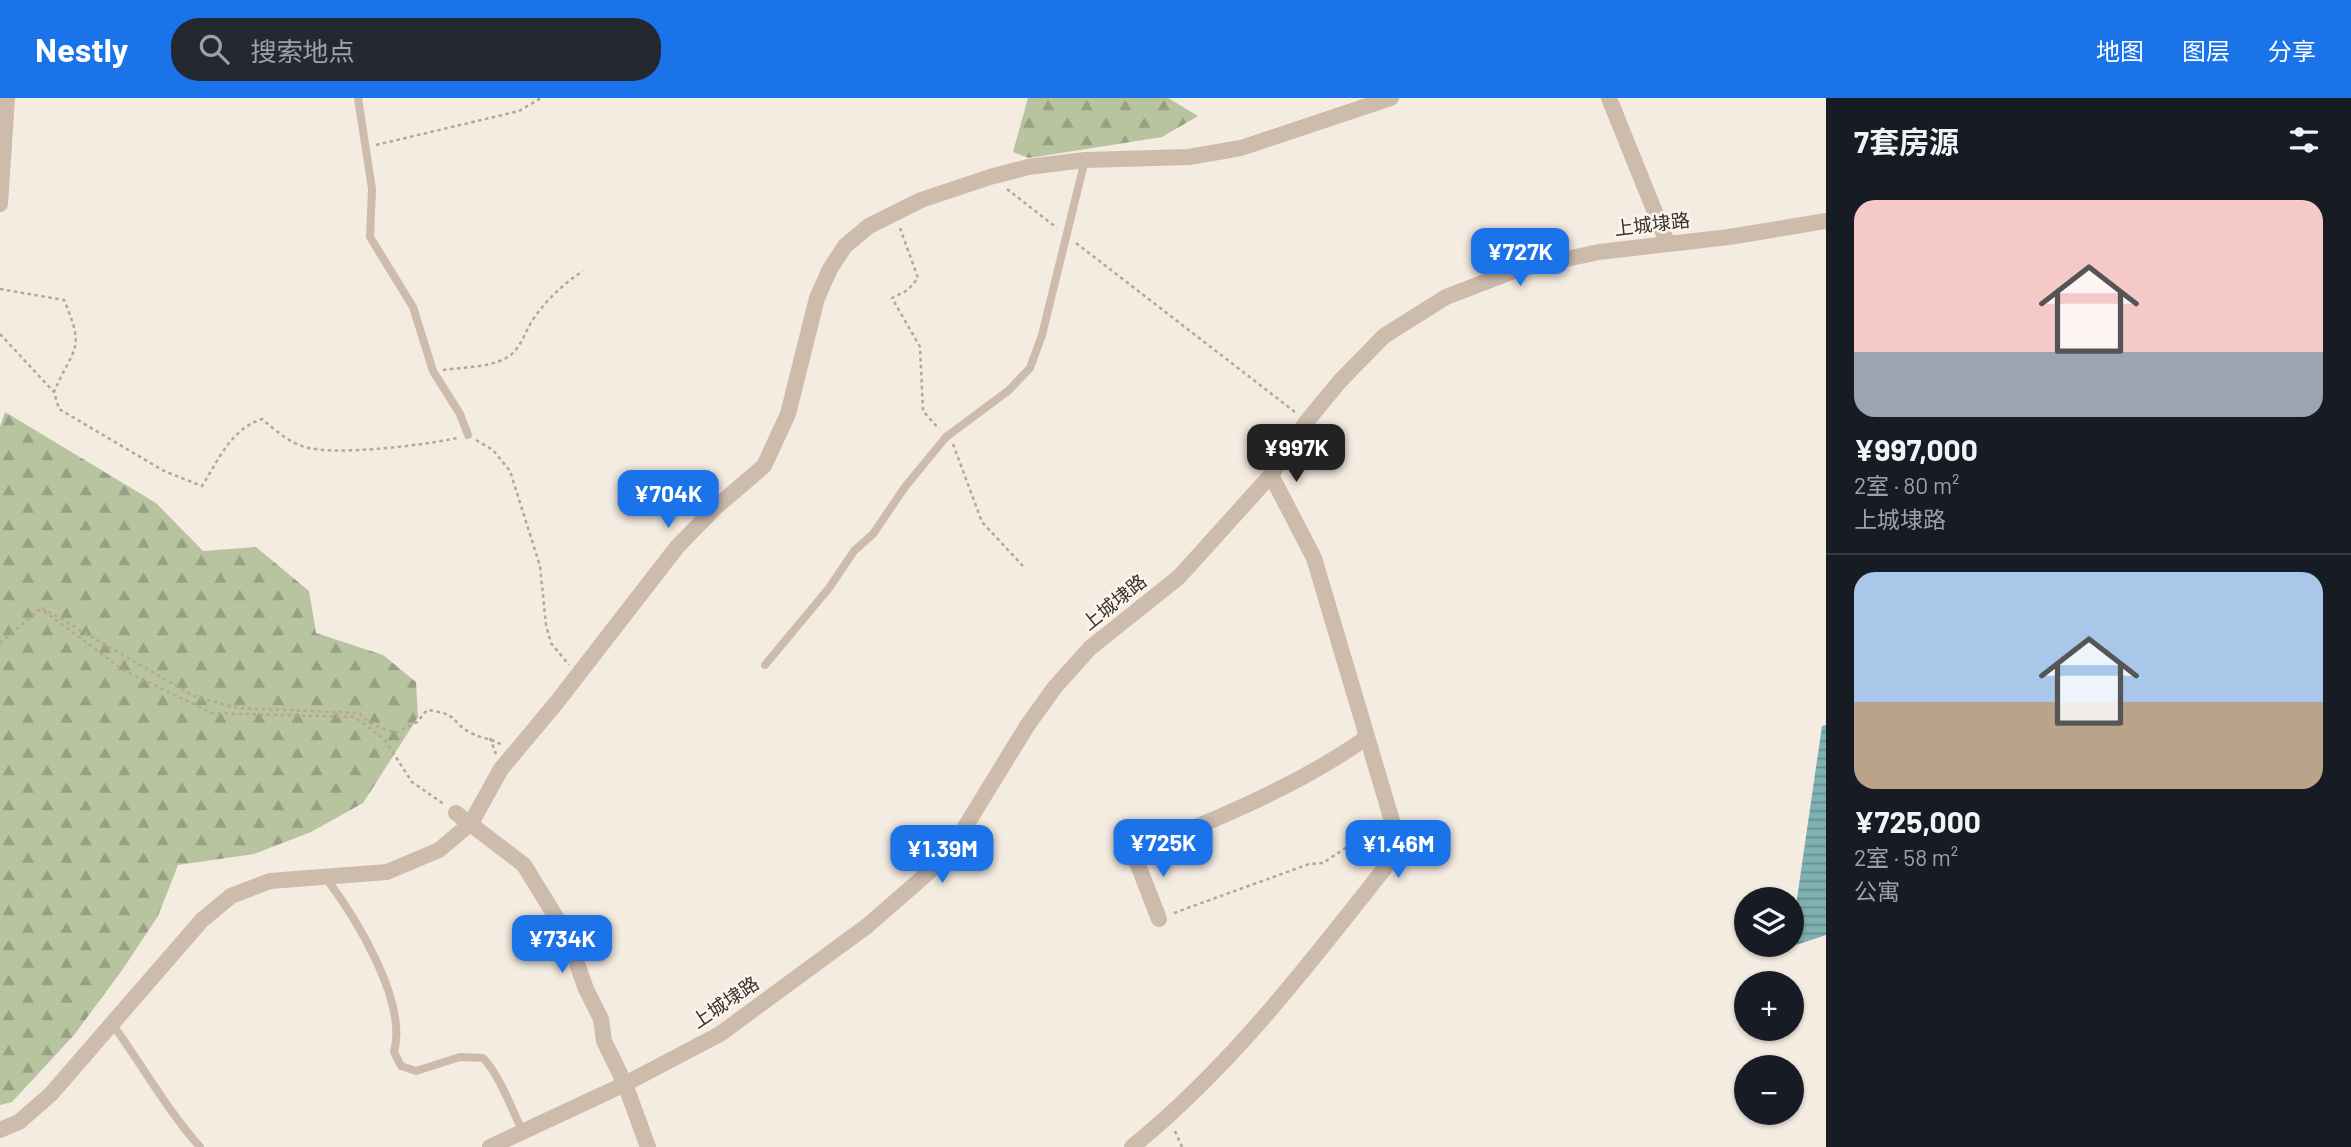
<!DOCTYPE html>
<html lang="zh">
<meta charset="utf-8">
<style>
:root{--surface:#171b24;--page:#242831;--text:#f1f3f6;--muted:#9ea1a6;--line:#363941;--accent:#1a73e8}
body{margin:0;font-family:Barlow,"Noto Sans SC",sans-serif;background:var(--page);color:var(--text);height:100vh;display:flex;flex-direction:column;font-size:26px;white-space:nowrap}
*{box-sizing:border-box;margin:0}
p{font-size:23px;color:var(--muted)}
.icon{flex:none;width:38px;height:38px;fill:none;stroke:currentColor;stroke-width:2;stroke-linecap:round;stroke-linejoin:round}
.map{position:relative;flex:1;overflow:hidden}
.side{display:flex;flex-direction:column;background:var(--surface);width:525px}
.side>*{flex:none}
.tools{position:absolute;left:1734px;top:789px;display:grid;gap:14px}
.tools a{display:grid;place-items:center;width:70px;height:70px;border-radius:50%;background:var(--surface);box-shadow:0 2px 5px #0004;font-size:35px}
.price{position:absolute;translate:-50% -60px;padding:0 16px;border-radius:14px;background:var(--accent);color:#fff;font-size:23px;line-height:46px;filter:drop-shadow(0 2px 4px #0008)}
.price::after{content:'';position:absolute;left:50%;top:42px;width:21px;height:16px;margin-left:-10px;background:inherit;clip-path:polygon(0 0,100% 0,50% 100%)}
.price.on{background:#222;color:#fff}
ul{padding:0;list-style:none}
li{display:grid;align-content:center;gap:14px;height:371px;padding:0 28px}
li+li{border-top:2px solid var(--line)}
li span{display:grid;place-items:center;height:217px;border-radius:21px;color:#555}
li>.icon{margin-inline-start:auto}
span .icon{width:126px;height:126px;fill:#fffc;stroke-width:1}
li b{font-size:30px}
h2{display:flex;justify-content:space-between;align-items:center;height:84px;padding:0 28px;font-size:30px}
header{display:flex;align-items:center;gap:42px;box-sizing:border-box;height:98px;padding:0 35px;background:var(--accent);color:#fff}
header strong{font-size:33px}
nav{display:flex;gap:38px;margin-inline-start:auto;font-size:24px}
.search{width:490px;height:63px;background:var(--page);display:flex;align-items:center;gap:18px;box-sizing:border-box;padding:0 24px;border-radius:28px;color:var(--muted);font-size:26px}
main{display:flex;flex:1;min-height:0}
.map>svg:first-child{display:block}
.forest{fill:url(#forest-firs)}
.water{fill:url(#water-rules)}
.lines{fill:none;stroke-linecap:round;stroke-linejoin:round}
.path{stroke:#b9a596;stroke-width:2.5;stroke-dasharray:3.5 3.5;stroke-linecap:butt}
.lane{stroke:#cdbbac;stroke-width:8}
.street{stroke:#cdbbac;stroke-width:16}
.labels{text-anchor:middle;stroke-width:5;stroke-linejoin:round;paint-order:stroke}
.street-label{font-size:19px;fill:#3b302b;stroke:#fbf5ee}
</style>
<header>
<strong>Nestly</strong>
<div class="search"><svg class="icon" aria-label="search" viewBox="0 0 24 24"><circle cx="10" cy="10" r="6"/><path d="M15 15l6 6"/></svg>搜索地点</div>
<nav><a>地图</a><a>图层</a><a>分享</a></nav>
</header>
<main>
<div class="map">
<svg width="1826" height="1049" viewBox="0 0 1826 1049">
<defs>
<pattern id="forest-firs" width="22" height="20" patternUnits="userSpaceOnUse" patternTransform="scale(1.75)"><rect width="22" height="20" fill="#b8c4a0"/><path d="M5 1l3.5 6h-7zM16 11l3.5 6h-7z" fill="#97a083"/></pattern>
<pattern id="water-rules" width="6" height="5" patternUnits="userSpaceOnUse" patternTransform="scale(1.75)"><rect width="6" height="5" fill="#7fb0b2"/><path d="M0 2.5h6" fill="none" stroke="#699091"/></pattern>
</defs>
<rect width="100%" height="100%" fill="#f4ebe1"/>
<g class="forest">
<polygon points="1028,0 1168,0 1198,18 1162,39 1029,60 1013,54"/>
<polygon points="5,314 156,405 203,453 256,449 309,493 316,535 383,557 416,584 418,619 363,705 311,734 254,756 178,767 158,818 123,871 74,937 12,1004 0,1007 0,329"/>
</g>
<polygon class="water" points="1826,627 1826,837 1790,849 1822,628"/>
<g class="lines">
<g class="path">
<polyline points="376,47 519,13 541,0"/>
<polyline points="1007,91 1057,130"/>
<polyline points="900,130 918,180 908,192 892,200 920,249 923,313 939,331"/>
<polyline points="1076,145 1295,314"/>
<path d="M 0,191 L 64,202 C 86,254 74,247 54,294 L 59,311 L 164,373 L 202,388 C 219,361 231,331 262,321 C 274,331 287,343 302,348 C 331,359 425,347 457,340"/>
<polyline points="0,236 54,294"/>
<path d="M 443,272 C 464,269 489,270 508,259 C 521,250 524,236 532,223 C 546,202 562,187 583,173"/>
<polyline points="476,342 493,352 510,373 540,468 546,527 551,545 569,567"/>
<polyline points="953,346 982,424 1023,468"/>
<path d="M 42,510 L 194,598 L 237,610 L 359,615 L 371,626 L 396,635 L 417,624 L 427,612 C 460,616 449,623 471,635 C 482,641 492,640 503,648"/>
<polyline points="44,513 123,572 212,615 355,619 384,641 412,684 445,707"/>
<polyline points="0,545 40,511"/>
<polyline points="490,640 496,656"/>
<polyline points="1174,815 1309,766 1323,765 1353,745 1383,744"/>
<polyline points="1175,1033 1182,1049"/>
</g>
<g class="lane">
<polyline points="358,0 372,91 370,139 413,209 433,273 460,316 468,337"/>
<polyline points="765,567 829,490 854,453 873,436 905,389 946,339 1008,293 1030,270 1042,237 1085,62"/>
<path d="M 326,780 C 356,820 408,904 394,954 L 401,968 L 416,973 L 460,959 L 483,960 C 499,976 512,1012 523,1034"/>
<path d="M 113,927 C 142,967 167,1012 200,1049"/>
</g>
<g class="street">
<polyline points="1609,0 1667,144"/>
<polyline points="0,106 7,0"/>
<polyline points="456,715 524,767 567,837 586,891 601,921 604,943 625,986 648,1049"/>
<path d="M 1159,821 L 1133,754 C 1213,723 1296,689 1366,640"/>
<polyline points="0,1032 19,1024 51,996 202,822 231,798 270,783 387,774 439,752 471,725 501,671 557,604 677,449 716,409 764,368 788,316 817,200 830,171 845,148 869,128 921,102 990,79 1028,69 1085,62 1189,59 1241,50 1391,0"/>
<polyline points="490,1049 625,986 720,936 867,828 929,774 962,734 1027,628 1055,589 1090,550 1179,479 1271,377 1307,323 1340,283 1384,238 1446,199 1519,171 1599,154 1729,139 1826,123"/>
<path d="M 1132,1049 C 1232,968 1309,866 1388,766 L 1398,743 L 1314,460 L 1271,377"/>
</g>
</g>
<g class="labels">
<g class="street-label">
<text transform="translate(1652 126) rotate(-7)" y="7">上城埭路</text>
<text transform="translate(1114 504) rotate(-39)" y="7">上城埭路</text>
<text transform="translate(725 904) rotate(-34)" y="7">上城埭路</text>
</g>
</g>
</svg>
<div class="tools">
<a><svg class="icon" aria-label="layers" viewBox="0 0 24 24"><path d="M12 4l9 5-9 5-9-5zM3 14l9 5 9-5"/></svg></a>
<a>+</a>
<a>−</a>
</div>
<b class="price" style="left:1520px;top:190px">¥727K</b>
<b class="price on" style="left:1296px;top:386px">¥997K</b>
<b class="price" style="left:668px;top:432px">¥704K</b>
<b class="price" style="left:1163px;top:781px">¥725K</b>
<b class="price" style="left:1398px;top:782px">¥1.46M</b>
<b class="price" style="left:942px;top:787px">¥1.39M</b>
<b class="price" style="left:562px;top:877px">¥734K</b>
</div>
<section class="side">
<h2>7套房源<svg class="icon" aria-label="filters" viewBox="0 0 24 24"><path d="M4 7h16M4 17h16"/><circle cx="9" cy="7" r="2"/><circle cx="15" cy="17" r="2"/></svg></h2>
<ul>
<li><span style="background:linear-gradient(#f6c9c9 70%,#9aa5b1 0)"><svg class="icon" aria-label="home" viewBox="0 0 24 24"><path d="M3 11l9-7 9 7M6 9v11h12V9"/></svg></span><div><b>¥997,000</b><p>2室 · 80 m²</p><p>上城埭路</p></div></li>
<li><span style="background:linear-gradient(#a9c7e8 60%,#b9a48a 0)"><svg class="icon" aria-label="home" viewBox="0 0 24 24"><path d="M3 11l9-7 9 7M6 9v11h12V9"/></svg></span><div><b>¥725,000</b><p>2室 · 58 m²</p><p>公寓</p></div></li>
</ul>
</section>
</main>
